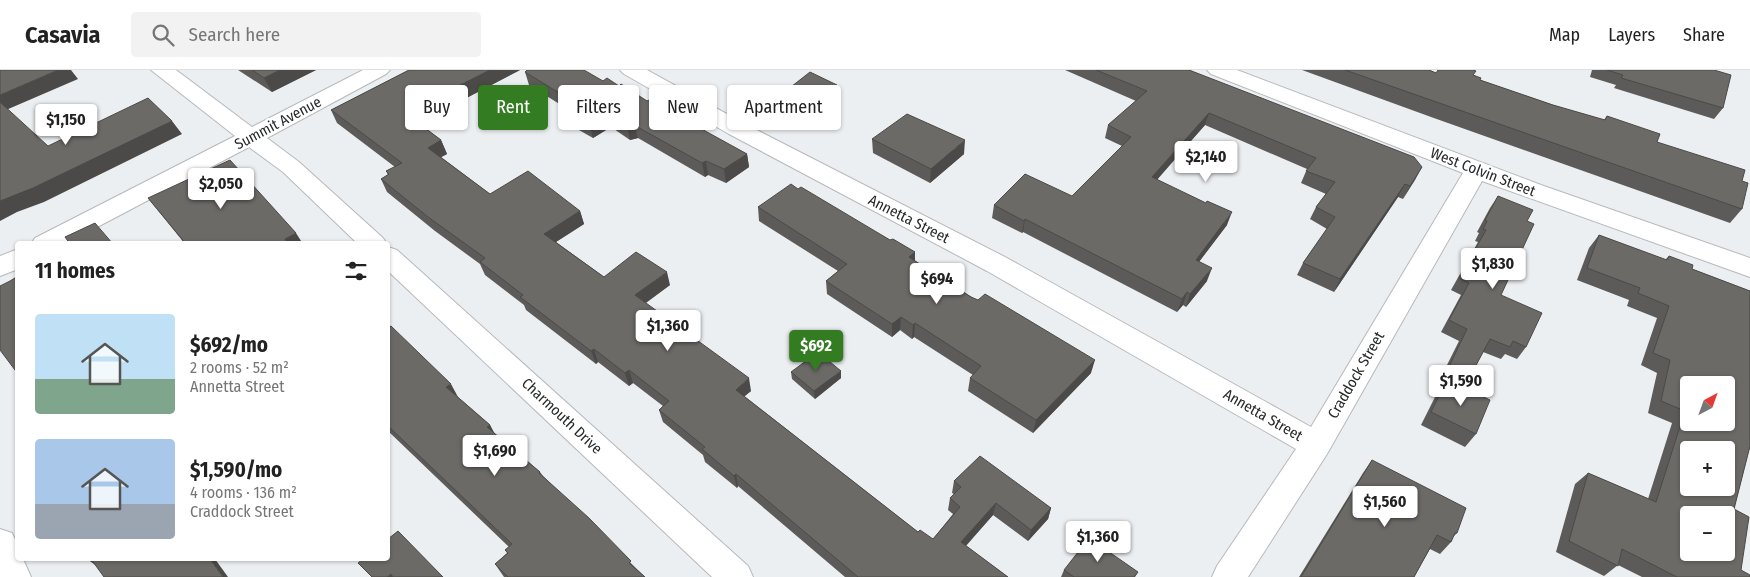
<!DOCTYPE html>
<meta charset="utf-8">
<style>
:root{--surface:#fff;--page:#f2f2f2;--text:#222;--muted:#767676;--line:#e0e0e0;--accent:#337c22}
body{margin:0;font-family:"Fira Sans Condensed",sans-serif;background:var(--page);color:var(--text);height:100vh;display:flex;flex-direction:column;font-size:19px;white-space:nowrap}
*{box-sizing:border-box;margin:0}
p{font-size:16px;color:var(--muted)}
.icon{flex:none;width:28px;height:28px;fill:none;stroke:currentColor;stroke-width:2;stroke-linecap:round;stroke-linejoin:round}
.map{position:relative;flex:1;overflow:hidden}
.details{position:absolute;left:15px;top:171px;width:375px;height:320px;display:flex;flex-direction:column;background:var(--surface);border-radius:5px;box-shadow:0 1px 4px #0004}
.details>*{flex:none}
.hud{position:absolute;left:405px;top:15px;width:475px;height:45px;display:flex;gap:10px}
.needle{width:32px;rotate:41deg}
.tools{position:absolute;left:1680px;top:306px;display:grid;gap:10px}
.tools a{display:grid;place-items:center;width:55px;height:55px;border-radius:5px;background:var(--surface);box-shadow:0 1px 4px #0004;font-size:25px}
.price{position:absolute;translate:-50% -42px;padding:0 11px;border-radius:5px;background:#fff;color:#222;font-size:16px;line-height:32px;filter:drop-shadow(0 1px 2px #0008)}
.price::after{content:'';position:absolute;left:50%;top:30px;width:15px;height:11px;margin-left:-8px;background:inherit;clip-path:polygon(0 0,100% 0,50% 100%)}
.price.selected{background:var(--accent);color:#fff}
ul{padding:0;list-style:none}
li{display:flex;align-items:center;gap:15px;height:125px;padding:0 20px}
li span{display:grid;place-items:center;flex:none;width:140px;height:100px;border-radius:5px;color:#555}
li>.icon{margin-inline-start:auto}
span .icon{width:60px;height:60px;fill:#fffc;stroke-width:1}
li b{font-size:21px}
h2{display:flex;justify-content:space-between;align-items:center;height:60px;padding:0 20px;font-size:21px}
.chip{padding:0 18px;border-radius:5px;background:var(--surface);box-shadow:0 1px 4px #0004;font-size:18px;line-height:45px}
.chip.selected{background:var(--accent);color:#fff}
header{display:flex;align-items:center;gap:30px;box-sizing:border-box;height:70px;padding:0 25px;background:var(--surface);border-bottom:1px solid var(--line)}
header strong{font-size:24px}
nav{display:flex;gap:28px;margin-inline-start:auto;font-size:18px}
.search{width:350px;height:45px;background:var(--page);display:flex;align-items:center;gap:12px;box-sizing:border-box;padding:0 18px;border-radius:5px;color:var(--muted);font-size:19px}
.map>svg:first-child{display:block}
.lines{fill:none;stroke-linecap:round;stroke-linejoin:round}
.minor-casing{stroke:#b6b9bc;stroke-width:2}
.minor{fill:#fff;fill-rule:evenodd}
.wall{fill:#5d5b59}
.shaded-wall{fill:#4c4a48}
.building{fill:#6c6a67;stroke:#4c4a48;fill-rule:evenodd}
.labels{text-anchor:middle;stroke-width:5;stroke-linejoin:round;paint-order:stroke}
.street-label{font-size:15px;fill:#262829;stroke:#fff}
</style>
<header>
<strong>Casavia</strong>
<div class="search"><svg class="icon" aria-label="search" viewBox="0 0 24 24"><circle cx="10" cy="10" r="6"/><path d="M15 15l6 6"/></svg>Search here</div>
<nav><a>Map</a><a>Layers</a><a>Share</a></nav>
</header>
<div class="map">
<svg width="1750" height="507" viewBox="0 0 1750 507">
<rect width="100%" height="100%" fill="#eceff2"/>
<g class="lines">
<g class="minor-casing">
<g id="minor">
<polygon points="151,0 176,0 252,57 363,0 390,0 386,4 267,68 299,92 383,168 387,174 358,174 283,102 249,77 65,174 31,174 35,168 235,66"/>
<polygon points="620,0 647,0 745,54 1005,187 1311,357 1463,103 1211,4 1207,0 1237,0 1541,115 1750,188 1750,207 1482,111 1327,384 1248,507 1212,507 1217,496 1296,379 987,201 729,64 624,4"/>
<polygon points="388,177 397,180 748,496 753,507 712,507 388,201"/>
<polygon points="18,179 18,199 0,206 0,186"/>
<polygon points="0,459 12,463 18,476 18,489 23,489 31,507 0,507"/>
</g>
</g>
<use href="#minor" class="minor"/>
</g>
<g class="wall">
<polygon points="238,0 316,0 272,22"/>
<polygon points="409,0 520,0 418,53 441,70 447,84 441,87 490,124 580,141 584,154 556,172 604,207 670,215 646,233 751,321 744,326 918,462 933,469 953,444 948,440 950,428 954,424 952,423 954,411 1051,438 1048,449 1028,471 993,445 966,476 1008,507 845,507 738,416 737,418 705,392 703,385 663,352 659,340 663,336 633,313 629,316 598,292 596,294 526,240 524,235 485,205 480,194 435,161 387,122 381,109 388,105 386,101 395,97 337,53 331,40"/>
<polygon points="1065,0 1189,0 1422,97 1403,129 1398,127 1334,222 1297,205 1303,193 1327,159 1310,149 1316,137 1326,124 1301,113 1307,99 1205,55 1157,109 1227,155 1199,192 1207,211 1186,237 1183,235 1177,242 1023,162 1022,163 992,148 994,135 1072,126 1122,76 1105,68 1108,55 1136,31"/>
<polygon points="1302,0 1429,0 1436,3 1474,5 1480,10 1553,35 1604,50 1607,46 1657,72 1742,111 1742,139 1730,153 1431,47"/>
<polygon points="1592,0 1714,0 1723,38 1714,49 1614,18 1616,15 1590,7"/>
<polygon points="525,2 603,11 619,16 747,84 749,97 726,113 708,105 705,107 638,68 630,70 611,57 593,68 563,51 558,37 561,35 529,15"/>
<polygon points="837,15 838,29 816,46 788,34 787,20"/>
<polygon points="872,69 964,84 930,113 873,83"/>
<polygon points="798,119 890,170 915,182 915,191 1091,303 1033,363 968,321 970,308 973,305 914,267 912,269 900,260 892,267 827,224 826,211 838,201 759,151 758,137"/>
<polygon points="1498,126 1527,151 1501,225 1526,277 1517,289 1505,284 1501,289 1483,282 1464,318 1476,364 1465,377 1421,355 1437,323 1440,319 1436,317 1459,271 1441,262 1461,225 1451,220 1478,172 1475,171 1479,163 1477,162 1490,138"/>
<polygon points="148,128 303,174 185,174"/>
<polygon points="1599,165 1665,190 1669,186 1692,199 1750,221 1750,379 1749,380 1734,439 1741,500 1750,507 1642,507 1618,495 1604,506 1556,482 1575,414 1588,403 1648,429 1672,353 1648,343 1657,303 1641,295 1657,248 1627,236 1629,230 1577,210 1589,178"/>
<polygon points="388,256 458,327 490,355 494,363 540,402 543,406 645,507 504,507 495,494 507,483 505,480 509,477 388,361"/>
<polygon points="791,302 841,308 815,329 792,309"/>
<polygon points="1372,390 1457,463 1453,467 1451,472 1440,484 1430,479 1414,507 1299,507 1363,403"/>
<polygon points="1064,500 1138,502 1135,507 1061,507"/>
</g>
<g class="shaded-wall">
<polygon points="58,0 71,0 78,9 6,40 0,34 0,25"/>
<polygon points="280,0 316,0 272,22 264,8"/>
<polygon points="490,0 520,0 411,57 405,43"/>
<polygon points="837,15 838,29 816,46 815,32"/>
<polygon points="607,43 611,57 593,68 589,54"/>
<polygon points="1209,43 1205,55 1149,119 1152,107"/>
<polygon points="172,51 182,64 44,132 17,142 0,151 0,131"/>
<polygon points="634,55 638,68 630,70 627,56"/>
<polygon points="441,70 447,84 434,91 428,78"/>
<polygon points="965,70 964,84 930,113 931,99"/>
<polygon points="747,84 749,97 726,113 724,99"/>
<polygon points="706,91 708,105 705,107 702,93"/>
<polygon points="1422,97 1415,110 1403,129 1410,116"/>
<polygon points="1405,114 1398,127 1334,222 1340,209"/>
<polygon points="580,141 584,154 548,177 544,164"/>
<polygon points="1232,142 1227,155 1191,202 1196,190"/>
<polygon points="1025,149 1023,162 1022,163 1024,151"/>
<polygon points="296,163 303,174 288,174 285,169"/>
<polygon points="915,182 915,195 909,187"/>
<polygon points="1212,198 1207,211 1186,237 1190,224"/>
<polygon points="667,202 670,215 638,238 635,225"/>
<polygon points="1187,222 1183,235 1177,242 1182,229"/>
<polygon points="901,247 900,260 892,267 892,254"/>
<polygon points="915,253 914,267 912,269 913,255"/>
<polygon points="594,279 598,292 596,294 591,281"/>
<polygon points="1095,290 1091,303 1033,363 1036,350"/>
<polygon points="629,300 633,313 629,316 625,303"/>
<polygon points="841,301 841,308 815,329 814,321"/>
<polygon points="749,308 751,321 738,332 736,320"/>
<polygon points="451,314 458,327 446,317"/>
<polygon points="490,355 497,368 487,357"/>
<polygon points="736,404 738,416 737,418 734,406"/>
<polygon points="996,433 993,445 959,483 961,472"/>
<polygon points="1051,438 1048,449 1028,471 1031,460"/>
<polygon points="87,489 92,489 101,499"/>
<polygon points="210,489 215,489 228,507 223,507"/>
<polygon points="391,504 393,507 387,507"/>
</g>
<g class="building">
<polygon points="0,0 58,0 0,25"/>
<polygon points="252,0 280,0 264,8"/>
<polygon points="409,0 490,0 405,43 441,70 428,78 490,124 528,101 580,141 544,164 604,207 636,182 667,202 635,225 749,308 736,320 918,462 920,460 933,469 960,437 950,428 961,417 954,411 980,386 1051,438 1031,460 996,433 961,472 1008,507 858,507 736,404 734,406 702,379 705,377 659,340 669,331 629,300 625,303 594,279 591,281 520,227 523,225 480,192 485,188 428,147 381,109 389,104 386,101 402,93 331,40"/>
<polygon points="527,0 584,0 603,11 607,8 619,16 621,14 647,31 649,30 747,84 724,99 706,91 702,93 634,55 627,56 607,43 589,54 558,37 566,32 559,28 564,26 525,2"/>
<polygon points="1096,0 1189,0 1414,87 1422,97 1410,116 1405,114 1340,209 1303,193 1335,147 1316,137 1335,112 1306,101 1316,88 1209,43 1152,107 1206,133 1207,131 1232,142 1196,190 1212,198 1190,224 1187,222 1182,229 1025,149 1024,151 994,135 1025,104 1072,126 1131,67 1108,55 1147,21"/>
<polygon points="1345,0 1429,0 1436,3 1438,0 1473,0 1476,1 1473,5 1481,8 1480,10 1553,35 1605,50 1607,46 1660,64 1657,72 1745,100 1742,111 1748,113 1742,139"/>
<polygon points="1607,0 1714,0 1731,5 1723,38 1621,8 1623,5"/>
<polygon points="810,2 837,15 815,32 787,20"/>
<polygon points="148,28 172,51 33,118 0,131 0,32 48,76"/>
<polygon points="907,44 965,70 931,99 872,69"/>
<polygon points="230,90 296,163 285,169 288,174 186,174 148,128"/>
<polygon points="791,114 798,119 801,117 890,170 893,169 915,182 909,187 971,227 978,230 985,224 1095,290 1036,350 970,308 981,296 915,253 913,255 901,247 892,254 826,211 847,194 758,137"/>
<polygon points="1498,126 1533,140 1527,151 1534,154 1501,225 1542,243 1526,277 1513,271 1510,277 1490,269 1465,316 1445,305 1467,259 1449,250 1469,213 1459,208 1486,160 1483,159 1487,151 1485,150"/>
<polygon points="95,153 113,174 70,174 65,167"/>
<path d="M 1599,165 L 1667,190 L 1669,186 L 1693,195 L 1692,199 L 1750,221 L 1750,376 L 1734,439 L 1749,447 L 1741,500 L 1750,505 L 1750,507 L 1677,507 L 1622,479 L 1618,496 L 1569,471 L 1588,403 L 1656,432 L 1685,341 L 1661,331 L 1670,290 L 1653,283 L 1669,236 L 1638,223 L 1640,218 L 1587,198 ZM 1689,315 L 1726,315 L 1726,352 L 1689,352 ZM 1689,380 L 1726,380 L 1726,418 L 1689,418 ZM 1689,445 L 1726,445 L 1726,482 L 1689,482 Z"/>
<polygon points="18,206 18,304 0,280 0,216 10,211"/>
<polygon points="388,256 389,257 391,256 451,314 446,317 490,355 487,357 540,402 539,403 589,448 631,491 629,493 645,507 508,507 495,494 508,483 505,480 512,474 388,356"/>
<polygon points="818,282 841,301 814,321 791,302"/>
<polygon points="1447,310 1490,330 1476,364 1431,342"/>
<polygon points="1372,390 1466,438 1457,463 1455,463 1451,472 1437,465 1414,507 1301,507"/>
<polygon points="398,461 443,507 393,507 391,504 387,507 372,507 358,493 363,489 388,489 388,469"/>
<polygon points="1089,468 1138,502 1134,507 1074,507 1064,500"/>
<polygon points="91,489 210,489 223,507 104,507"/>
</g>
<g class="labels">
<g class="street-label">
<text transform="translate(278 53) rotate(-28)" y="5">Summit Avenue</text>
<text transform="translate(1483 102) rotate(21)" y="5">West Colvin Street</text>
<text transform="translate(909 149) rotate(27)" y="5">Annetta Street</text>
<text transform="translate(1356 305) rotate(-60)" y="5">Craddock Street</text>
<text transform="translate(1263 345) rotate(30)" y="5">Annetta Street</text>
<text transform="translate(562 346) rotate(43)" y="5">Charmouth Drive</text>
</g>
</g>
</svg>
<div class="tools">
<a><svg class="needle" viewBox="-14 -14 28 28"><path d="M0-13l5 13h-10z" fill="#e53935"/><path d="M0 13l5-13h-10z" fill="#767676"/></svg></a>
<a>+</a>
<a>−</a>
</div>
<b class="price" style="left:66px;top:76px">$1,150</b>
<b class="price" style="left:1206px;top:113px">$2,140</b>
<b class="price" style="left:221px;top:140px">$2,050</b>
<b class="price" style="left:1493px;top:220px">$1,830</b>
<b class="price" style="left:937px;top:235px">$694</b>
<b class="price" style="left:668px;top:282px">$1,360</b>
<b class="price selected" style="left:816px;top:302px">$692</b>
<b class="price" style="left:1461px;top:337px">$1,590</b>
<b class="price" style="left:495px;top:407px">$1,690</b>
<b class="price" style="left:1385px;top:458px">$1,560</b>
<b class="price" style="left:1098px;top:493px">$1,360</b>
<div class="hud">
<a class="chip">Buy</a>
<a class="chip selected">Rent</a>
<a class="chip">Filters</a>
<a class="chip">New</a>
<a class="chip">Apartment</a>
</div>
<section class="details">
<h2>11 homes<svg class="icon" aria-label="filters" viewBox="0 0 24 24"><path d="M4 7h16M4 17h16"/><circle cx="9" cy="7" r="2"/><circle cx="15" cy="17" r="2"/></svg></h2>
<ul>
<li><span style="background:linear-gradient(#bfe0f5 65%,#7fa58c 0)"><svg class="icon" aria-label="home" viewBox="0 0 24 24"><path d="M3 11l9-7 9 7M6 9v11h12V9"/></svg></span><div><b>$692/mo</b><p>2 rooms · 52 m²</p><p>Annetta Street</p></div></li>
<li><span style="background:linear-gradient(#a9c7e8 65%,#9aa5b1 0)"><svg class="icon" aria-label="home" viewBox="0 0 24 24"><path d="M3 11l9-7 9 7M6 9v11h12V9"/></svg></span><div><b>$1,590/mo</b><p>4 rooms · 136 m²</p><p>Craddock Street</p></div></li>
</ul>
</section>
</div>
